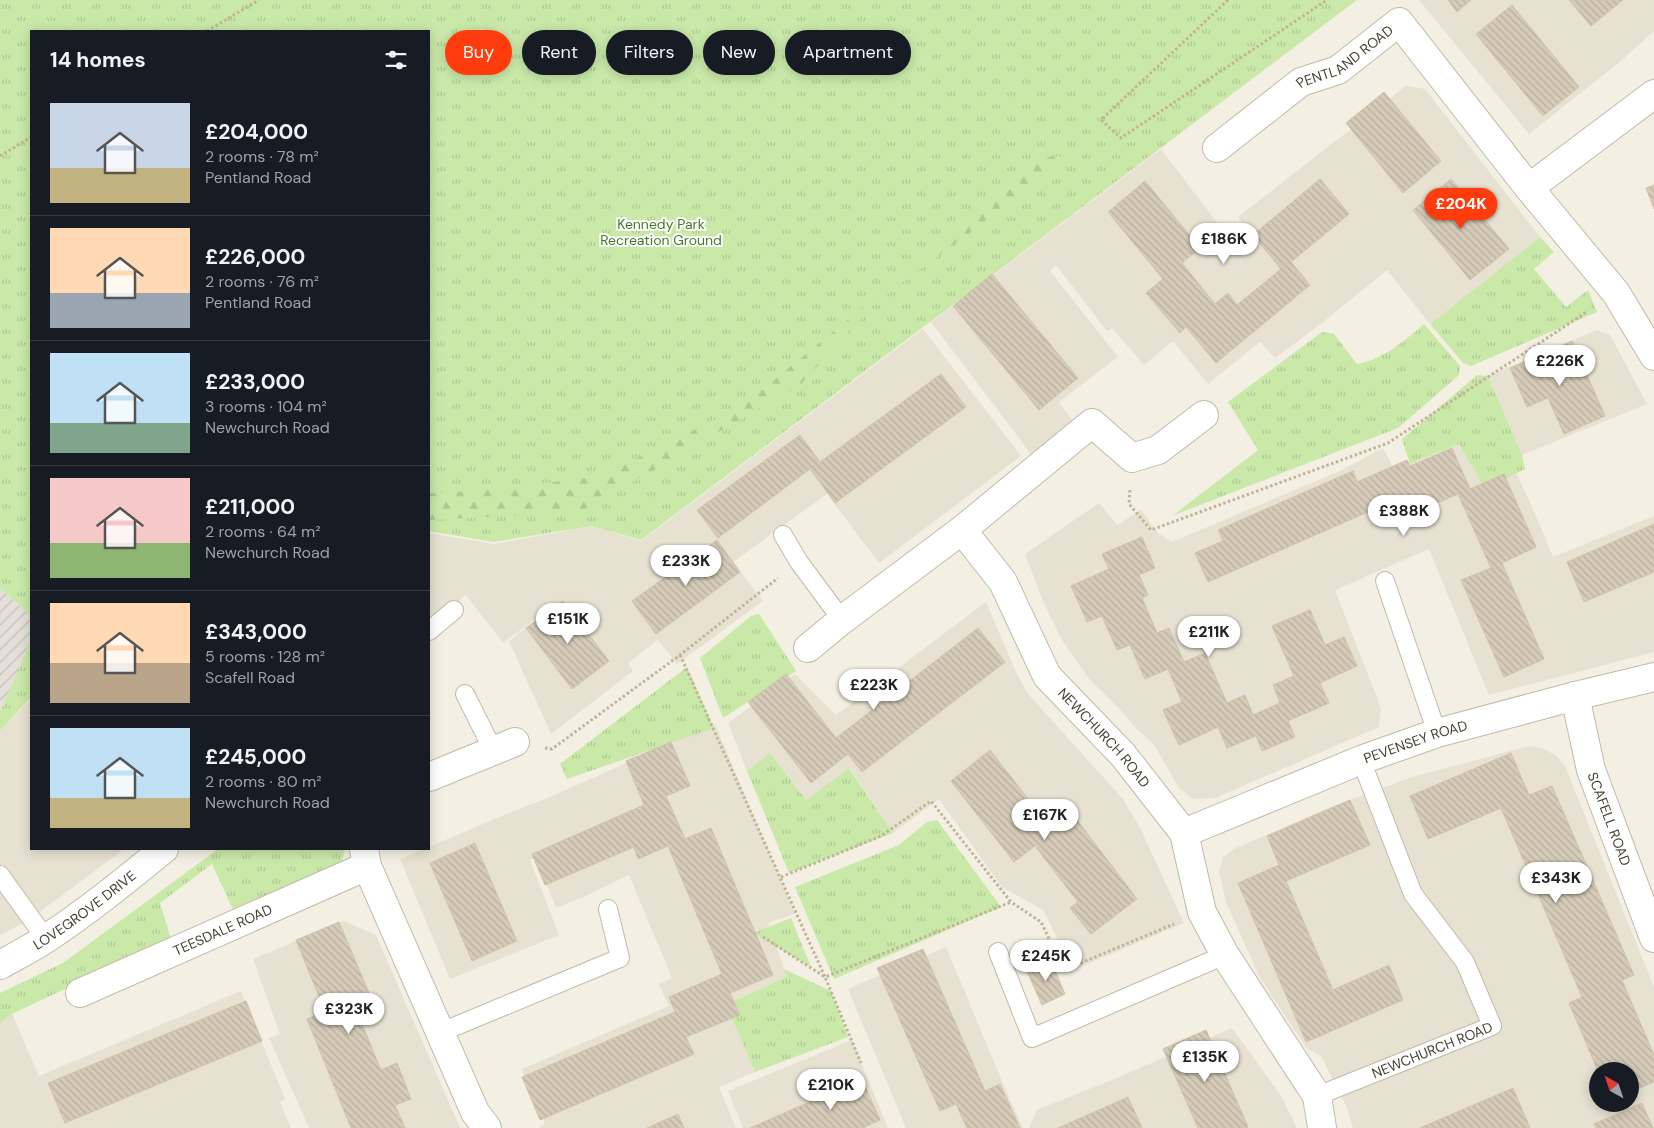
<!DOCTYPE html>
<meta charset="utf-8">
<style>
:root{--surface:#171b24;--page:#242831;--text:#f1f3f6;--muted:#9ea1a6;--line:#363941;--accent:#ff3c0e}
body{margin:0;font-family:"DM Sans",sans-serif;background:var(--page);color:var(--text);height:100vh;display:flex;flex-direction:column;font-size:19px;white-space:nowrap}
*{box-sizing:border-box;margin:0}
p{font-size:16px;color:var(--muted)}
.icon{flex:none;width:28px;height:28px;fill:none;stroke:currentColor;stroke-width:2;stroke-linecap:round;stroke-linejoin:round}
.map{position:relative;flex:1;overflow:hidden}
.side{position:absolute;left:30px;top:30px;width:400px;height:820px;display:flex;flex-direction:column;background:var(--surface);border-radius:0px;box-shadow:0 2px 12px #0003}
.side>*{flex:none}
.banner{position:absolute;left:445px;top:30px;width:475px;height:45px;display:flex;gap:10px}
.needle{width:32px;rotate:320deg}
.fabs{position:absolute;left:1589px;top:1062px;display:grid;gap:10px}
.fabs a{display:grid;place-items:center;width:50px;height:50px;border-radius:50%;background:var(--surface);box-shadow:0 2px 12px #0003;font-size:25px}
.price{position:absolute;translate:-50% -42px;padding:0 11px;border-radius:18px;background:#fff;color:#222;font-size:16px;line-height:32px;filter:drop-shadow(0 1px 2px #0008)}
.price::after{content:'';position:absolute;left:50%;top:30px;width:15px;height:11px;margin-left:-8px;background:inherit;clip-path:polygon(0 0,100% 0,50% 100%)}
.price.selected{background:var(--accent);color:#fff}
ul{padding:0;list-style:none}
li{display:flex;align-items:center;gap:15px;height:125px;padding:0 20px}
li+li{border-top:1px solid var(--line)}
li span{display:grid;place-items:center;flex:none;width:140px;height:100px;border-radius:0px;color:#555}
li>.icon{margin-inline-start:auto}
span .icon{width:60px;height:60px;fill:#fffc;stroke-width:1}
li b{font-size:21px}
h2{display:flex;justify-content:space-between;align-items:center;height:60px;padding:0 20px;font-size:21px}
.chip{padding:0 18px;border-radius:22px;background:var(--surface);box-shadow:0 2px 12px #0003;font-size:18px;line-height:45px}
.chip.selected{background:var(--accent);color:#fff}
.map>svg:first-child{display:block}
.residential{fill:#e7e1d1;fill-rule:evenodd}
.industrial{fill:url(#industrial-furrows)}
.grass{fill:url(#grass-tufts)}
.forest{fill:url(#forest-firs)}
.building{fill:url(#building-back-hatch);stroke:#d0c3ab}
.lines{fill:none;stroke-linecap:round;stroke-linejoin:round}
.lane-casing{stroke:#c1baa8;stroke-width:20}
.street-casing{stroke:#c1baa8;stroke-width:30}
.path{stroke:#c1b396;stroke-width:3;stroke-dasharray:2.5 2.5;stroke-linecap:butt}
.lane{stroke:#fff;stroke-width:18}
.street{stroke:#fff;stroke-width:28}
.labels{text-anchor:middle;stroke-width:4;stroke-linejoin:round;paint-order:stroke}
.street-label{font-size:14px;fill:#453e33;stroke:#fff}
.park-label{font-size:14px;fill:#417924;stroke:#fff}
</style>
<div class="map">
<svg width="1654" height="1128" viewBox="0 0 1654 1128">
<defs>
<pattern id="industrial-furrows" width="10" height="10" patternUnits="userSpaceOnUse" patternTransform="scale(1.25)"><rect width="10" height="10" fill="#e4dfd8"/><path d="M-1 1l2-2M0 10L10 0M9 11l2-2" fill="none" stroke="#c5c0ba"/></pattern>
<pattern id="grass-tufts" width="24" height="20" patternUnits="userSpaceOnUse" patternTransform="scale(1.25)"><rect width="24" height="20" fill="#cae9a9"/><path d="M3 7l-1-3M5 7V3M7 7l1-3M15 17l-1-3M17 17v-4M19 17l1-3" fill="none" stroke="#afc992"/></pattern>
<pattern id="forest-firs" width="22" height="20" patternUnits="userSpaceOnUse" patternTransform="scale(1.25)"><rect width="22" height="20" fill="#cae9a9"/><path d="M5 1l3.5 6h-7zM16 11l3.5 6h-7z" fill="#afc992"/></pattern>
<pattern id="building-back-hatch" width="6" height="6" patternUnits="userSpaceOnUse" patternTransform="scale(1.25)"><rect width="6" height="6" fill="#d5cbb8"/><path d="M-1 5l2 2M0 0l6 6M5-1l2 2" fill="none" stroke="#b8af9f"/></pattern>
</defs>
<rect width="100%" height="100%" fill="#f3efe3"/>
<g class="residential">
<polygon points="1419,0 1654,0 1654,31 1622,60 1529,134"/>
<polygon points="1406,86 1425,89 1540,237 1430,324 1387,270 1322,323 1275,358 1260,342 1208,384 1173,341 1144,365 1112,328 1107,331 1056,265 1050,271 1118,357 1059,402 1072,420 1072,423 1031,454 931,322 1161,149 1228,237 1244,226 1238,217"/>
<polygon points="923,329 1021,456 879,563 827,494 733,562 763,601 677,664 658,640 628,663 633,671 551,734 509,641 551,608 503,643 466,595 429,623 429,533 494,544 592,526 641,541"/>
<polygon points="1597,330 1610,335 1647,404 1522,455 1488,376"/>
<polygon points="1459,444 1485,489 1516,473 1530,502 1553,557 1654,516 1654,652 1489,695 1429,549 1335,590 1381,708 1379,727 1215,798 1193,799 1179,788 1154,745 1133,725 1119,708 1089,679 1062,640 1043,601 1025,554 1099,503 1117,525 1141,510 1158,533 1172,542 1340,471 1383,448 1395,471"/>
<polygon points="986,602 1016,672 1028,694 1122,798 1139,826 1184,923 1073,970 1043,910 1002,887 939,799 893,833 850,768 806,801 770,753 747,771 728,723 795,674 836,715"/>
<polygon points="31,699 31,849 124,849 29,920 0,935 0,731"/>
<polygon points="715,724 795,914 768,923 787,977 727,1003 755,1072 719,1087 736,1128 539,1128 545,1124 522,1069 669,1006 659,984 672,978 629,875 583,897 556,908 536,858 530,860 559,935 450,979 400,859 424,849 429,849 429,847 516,810 543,800"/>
<path d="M 1530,746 L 1541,748 L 1557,756 L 1565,766 L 1654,987 L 1654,1128 L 1353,1128 L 1346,1106 L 1321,1056 L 1307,1049 L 1259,976 L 1226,902 L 1219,871 L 1223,857 L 1234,849 L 1328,808 L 1412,777 ZM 1598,1071 L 1630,1071 L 1630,1104 L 1598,1104 Z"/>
<polygon points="344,921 376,935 460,1128 309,1128 269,1038 280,1034 253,959"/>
<polygon points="946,947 1007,1093 1023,1128 906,1128 848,989"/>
<polygon points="241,991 285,1099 280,1102 291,1128 0,1128 0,1023 12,1014 39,1076"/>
<polygon points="1232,1028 1281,1096 1297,1128 1029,1128 1037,1110 1117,1078"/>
<polygon points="852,1040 888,1128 743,1128 728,1091"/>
</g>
<polygon class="industrial" points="0,588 31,616 31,639 0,713"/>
<g class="grass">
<polygon points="0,0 1357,0 641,540 592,526 493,542 429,531 429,31 31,31 31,616 0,588"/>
<polygon points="1540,237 1554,252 1534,269 1566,307 1588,290 1597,312 1471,366 1463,363 1430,324"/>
<path d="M 1424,324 L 1460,366 L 1459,375 L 1398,428 L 1172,516 L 1258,450 L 1228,402 L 1322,332 L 1334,334 L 1357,364 C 1383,360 1404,341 1424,324 Z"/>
<polygon points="1477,375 1488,376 1522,455 1525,469 1485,489 1459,444 1410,464 1402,439"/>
<polygon points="759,614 796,671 723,718 700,658 751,616"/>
<polygon points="31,639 31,697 0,731 0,713"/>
<polygon points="687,667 714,728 567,779 560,764"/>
<polygon points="770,753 806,800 849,768 893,833 789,873 747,771"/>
<polygon points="937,820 1001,907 834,979 795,887 899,845 927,822"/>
<polygon points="218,849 345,849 342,861 330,874 235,914 212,864 160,903 171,939 12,1014 0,1023 0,993 63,963"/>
<polygon points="791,918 811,967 753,933"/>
<polygon points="784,969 831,991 848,1037 755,1072 726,1004 787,977"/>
</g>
<polygon class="forest" points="1072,156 875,303 801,384 580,512 429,520 429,493 492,490 601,476 740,408 1046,157"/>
<g class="building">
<polygon points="1448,0 1471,0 1457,12"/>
<polygon points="1569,0 1623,0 1591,26"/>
<polygon points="1512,5 1579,87 1543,116 1476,34"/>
<polygon points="1384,92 1441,161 1403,193 1346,123"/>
<polygon points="1320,179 1349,214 1291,262 1310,285 1216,363 1186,327 1180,333 1146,293 1163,279 1108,212 1145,181 1200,248 1182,263 1215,304 1228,293 1237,305 1281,269 1253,235"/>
<polygon points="1451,179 1509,249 1470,280 1413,210"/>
<polygon points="1654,185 1654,209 1646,188"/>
<polygon points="992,274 1078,378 1039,410 953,306"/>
<polygon points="1572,341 1605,416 1564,434 1548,398 1527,407 1510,368"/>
<polygon points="941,374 966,407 835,503 810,469 718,538 697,510 800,435 820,462"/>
<polygon points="1452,448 1470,489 1504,474 1536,547 1502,563 1544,659 1504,677 1461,580 1491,568 1458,494 1428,507 1424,498 1374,520 1370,511 1208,582 1195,553 1223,541 1218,530 1353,471 1357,482 1407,460 1410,466"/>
<polygon points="1654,524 1654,572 1584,602 1567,562"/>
<polygon points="1142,537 1155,568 1139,575 1148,595 1142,598 1157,633 1169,628 1184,662 1205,653 1227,703 1245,695 1253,715 1280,703 1273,685 1294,676 1272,626 1310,610 1325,645 1344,637 1357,666 1320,683 1329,703 1288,721 1295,737 1262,751 1256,736 1227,748 1218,727 1179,745 1163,710 1182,702 1168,669 1145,679 1130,645 1117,650 1102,616 1087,622 1071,586 1109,569 1102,554"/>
<polygon points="717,540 740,572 656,634 632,601"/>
<polygon points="563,601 609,661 572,689 526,628"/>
<polygon points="978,628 1005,662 862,772 848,754 811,783 748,702 786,674 836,738"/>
<polygon points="671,742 690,786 666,796 685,839 711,828 773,975 730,993 740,1015 686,1037 694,1054 540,1120 522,1077 675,1012 669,997 722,974 668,846 638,859 634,847 545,885 532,854 644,805 626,761"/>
<polygon points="990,750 1054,832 1074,816 1137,899 1091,934 1070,908 1078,902 1035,846 1014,862 951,781"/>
<polygon points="1511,753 1529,795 1552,786 1634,975 1622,980 1654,1055 1654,1082 1630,1092 1630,1071 1598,1071 1569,1003 1582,997 1501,808 1428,839 1410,796"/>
<polygon points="1350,800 1370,845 1286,881 1333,990 1389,965 1403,1000 1306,1042 1238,883 1279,865 1267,836"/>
<polygon points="475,843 517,941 472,961 430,863"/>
<polygon points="339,922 369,993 352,1000 381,1070 397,1063 411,1099 395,1105 405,1128 351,1128 307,1019 325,1011 296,940"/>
<polygon points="923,949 985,1091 1000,1084 1020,1128 967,1128 956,1104 940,1111 877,968"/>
<polygon points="1050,959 1065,994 1042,1005 1026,969"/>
<polygon points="246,1001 262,1041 65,1123 48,1083"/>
<polygon points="1206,1030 1248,1127 1244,1128 1198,1128 1163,1049"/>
<polygon points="862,1079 880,1120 863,1128 750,1128"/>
<polygon points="1513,1088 1530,1128 1420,1128"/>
<polygon points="1128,1097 1142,1128 1058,1128"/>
<polygon points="1642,1103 1653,1128 1596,1128 1594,1124"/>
<polygon points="678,1114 684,1128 647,1128"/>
</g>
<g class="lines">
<g class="lane-casing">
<g id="lane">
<polyline points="783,535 799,562 842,620"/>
<polyline points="1385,581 1437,733"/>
<polyline points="429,631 454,610"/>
<polyline points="465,694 493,750"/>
<polyline points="0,875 46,939"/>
<polyline points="998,952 1032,1038 1225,955"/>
<polyline points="439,1033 620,958 608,909"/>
<path id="s1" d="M 1317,1096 L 1492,1026 L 1465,962 L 1413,894 L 1361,760"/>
</g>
</g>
<g class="street-casing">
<g id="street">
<path id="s2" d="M 1217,148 L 1301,82 L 1338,70 L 1399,22 L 1529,188 L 1616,293 L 1654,356"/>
<polyline points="1529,188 1654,94"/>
<path id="s3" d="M 962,530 L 1003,582 L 1047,676 L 1123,755 L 1184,833 L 1202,912 L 1225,955 L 1317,1096 L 1322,1128"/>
<polyline points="808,648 842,620 962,530 1092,423 1132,458 1158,450 1204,415"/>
<path id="s4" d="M 1575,696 L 1591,770 L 1654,938"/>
<polyline points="429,777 515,742"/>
<path id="s5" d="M 1184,833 L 1361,760 L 1437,733 L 1575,696 L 1654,677"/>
<polyline points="364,849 367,866 475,1112 487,1128"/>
<path id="s6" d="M 0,965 C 16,956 32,948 47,938 C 88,911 126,880 164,849"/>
<path id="s7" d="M 80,993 L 367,866"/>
</g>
</g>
<g class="path">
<polyline points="1228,0 1101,120 1121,138 1327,0"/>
<polyline points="207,31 259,0"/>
<polyline points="0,156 31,137"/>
<polyline points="1130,490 1129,504 1151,530 1388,443 1588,311"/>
<polyline points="680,655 825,977 1011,902"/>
<polyline points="545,748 552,749 680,655 778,578"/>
<polyline points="781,877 881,836 931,801 1011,902 1041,922 1064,970 1174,924"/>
<polyline points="763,937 825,977 861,1063"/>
</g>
<use href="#lane" class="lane"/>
<use href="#street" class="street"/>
</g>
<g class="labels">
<g class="street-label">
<text dy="5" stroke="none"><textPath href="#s2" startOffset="158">PENTLAND ROAD</textPath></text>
<text dy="5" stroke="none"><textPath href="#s3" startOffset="254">NEWCHURCH ROAD</textPath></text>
<text dy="5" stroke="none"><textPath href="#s5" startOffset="249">PEVENSEY ROAD</textPath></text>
<text dy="5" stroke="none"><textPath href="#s4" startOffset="128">SCAFELL ROAD</textPath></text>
<text dy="5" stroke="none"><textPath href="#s6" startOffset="101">LOVEGROVE DRIVE</textPath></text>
<text dy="5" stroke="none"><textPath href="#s7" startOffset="156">TEESDALE ROAD</textPath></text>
<text dy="5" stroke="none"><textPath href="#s1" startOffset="124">NEWCHURCH ROAD</textPath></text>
</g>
<g class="park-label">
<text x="661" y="229">Kennedy Park<tspan x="661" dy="16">Recreation Ground</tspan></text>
</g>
</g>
</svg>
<div class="fabs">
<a><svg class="needle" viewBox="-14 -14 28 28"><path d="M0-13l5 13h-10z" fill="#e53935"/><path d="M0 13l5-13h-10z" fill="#9ea1a6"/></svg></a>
</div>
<b class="price selected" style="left:1461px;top:230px">£204K</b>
<b class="price" style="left:1224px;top:265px">£186K</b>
<b class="price" style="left:1560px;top:387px">£226K</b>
<b class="price" style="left:1404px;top:537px">£388K</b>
<b class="price" style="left:686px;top:587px">£233K</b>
<b class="price" style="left:568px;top:645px">£151K</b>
<b class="price" style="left:1209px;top:658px">£211K</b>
<b class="price" style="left:874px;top:711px">£223K</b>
<b class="price" style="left:1045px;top:841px">£167K</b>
<b class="price" style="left:1556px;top:904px">£343K</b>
<b class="price" style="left:1046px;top:982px">£245K</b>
<b class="price" style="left:349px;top:1035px">£323K</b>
<b class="price" style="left:1205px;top:1083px">£135K</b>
<b class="price" style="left:831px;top:1111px">£210K</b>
<div class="banner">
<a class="chip selected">Buy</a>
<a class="chip">Rent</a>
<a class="chip">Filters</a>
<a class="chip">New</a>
<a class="chip">Apartment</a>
</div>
<section class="side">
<h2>14 homes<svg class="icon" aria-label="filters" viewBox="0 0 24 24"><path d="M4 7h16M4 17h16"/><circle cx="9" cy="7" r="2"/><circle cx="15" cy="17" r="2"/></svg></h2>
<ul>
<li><span style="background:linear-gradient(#c9d6e8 65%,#c2b280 0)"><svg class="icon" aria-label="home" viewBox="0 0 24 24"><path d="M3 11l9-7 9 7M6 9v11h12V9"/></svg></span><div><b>£204,000</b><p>2 rooms · 78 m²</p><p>Pentland Road</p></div></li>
<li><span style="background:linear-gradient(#ffd9b3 65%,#9aa5b1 0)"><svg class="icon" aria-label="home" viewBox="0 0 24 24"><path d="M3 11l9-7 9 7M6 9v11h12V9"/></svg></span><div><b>£226,000</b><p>2 rooms · 76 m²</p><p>Pentland Road</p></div></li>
<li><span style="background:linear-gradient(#bfe0f5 70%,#7fa58c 0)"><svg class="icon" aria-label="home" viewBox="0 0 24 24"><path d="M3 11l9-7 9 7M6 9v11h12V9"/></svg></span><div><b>£233,000</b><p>3 rooms · 104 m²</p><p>Newchurch Road</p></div></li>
<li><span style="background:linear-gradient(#f6c9c9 65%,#8fb573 0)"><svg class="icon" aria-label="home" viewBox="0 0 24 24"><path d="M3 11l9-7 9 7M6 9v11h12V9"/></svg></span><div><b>£211,000</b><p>2 rooms · 64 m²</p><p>Newchurch Road</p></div></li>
<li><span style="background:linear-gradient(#ffd9b3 60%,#b9a48a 0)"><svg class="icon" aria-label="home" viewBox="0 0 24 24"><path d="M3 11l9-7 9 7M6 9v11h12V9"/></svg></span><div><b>£343,000</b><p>5 rooms · 128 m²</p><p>Scafell Road</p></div></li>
<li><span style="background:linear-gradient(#bfe0f5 70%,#c2b280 0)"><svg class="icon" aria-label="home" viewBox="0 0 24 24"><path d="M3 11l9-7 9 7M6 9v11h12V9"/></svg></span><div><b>£245,000</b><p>2 rooms · 80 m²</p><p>Newchurch Road</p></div></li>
</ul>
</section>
</div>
